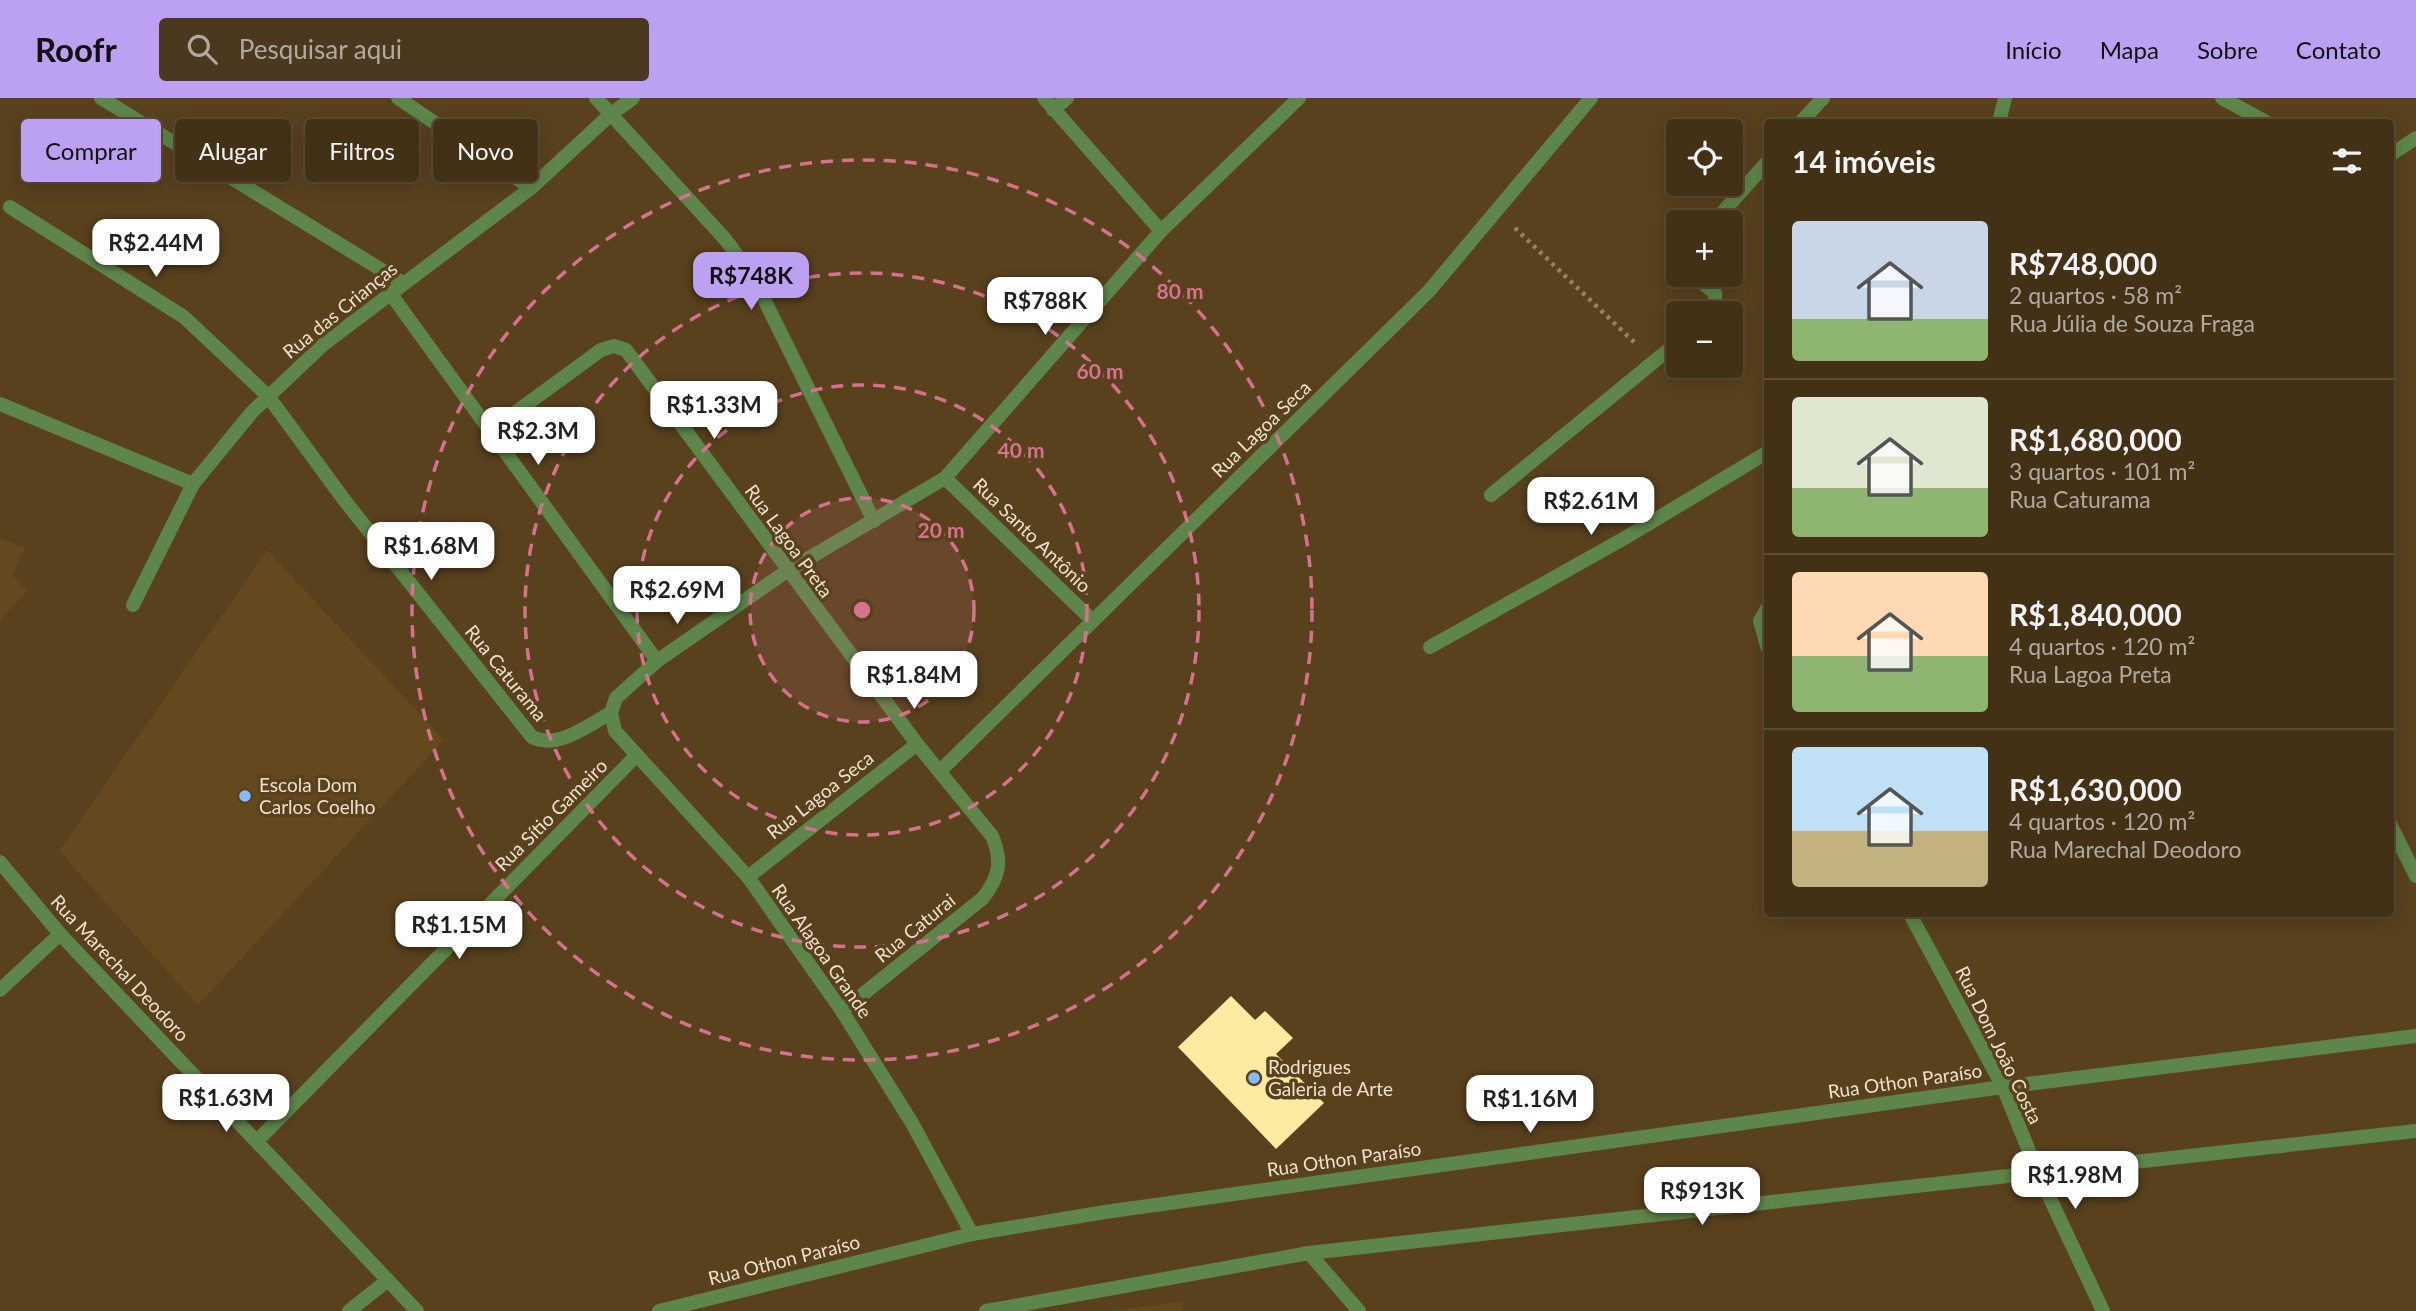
<!DOCTYPE html>
<html lang="pt">
<meta charset="utf-8">
<style>
:root{--surface:#433116;--page:#4a391f;--text:#f1f3f6;--muted:#afa9a1;--line:#5b4c35;--accent:#bca0f2}
body{margin:0;font-family:Lato,sans-serif;background:var(--page);color:var(--text);height:100vh;display:flex;flex-direction:column;font-size:26px;white-space:nowrap}
*{box-sizing:border-box;margin:0}
p{font-size:23px;color:var(--muted)}
.icon{flex:none;width:38px;height:38px;fill:none;stroke:currentColor;stroke-width:2;stroke-linecap:round;stroke-linejoin:round}
.map{position:relative;flex:1;overflow:hidden}
.sheet{position:absolute;left:1764px;top:21px;width:630px;height:798px;display:flex;flex-direction:column;background:var(--surface);border-radius:7px;box-shadow:0 4px 18px #0003,0 0 0 2px var(--line)}
.sheet>*{flex:none}
.banner{position:absolute;left:21px;top:21px;width:665px;height:63px;display:flex;gap:14px}
.tools{position:absolute;left:1666px;top:21px;display:grid;gap:14px}
.tools a{display:grid;place-items:center;width:77px;height:77px;border-radius:7px;background:var(--surface);box-shadow:0 4px 18px #0003,0 0 0 2px var(--line);font-size:35px}
.price{position:absolute;translate:-50% -60px;padding:0 16px;border-radius:14px;background:#fff;color:#222;font-size:23px;line-height:46px;filter:drop-shadow(0 2px 4px #0008)}
.price::after{content:'';position:absolute;left:50%;top:42px;width:21px;height:16px;margin-left:-10px;background:inherit;clip-path:polygon(0 0,100% 0,50% 100%)}
.price.current{background:var(--accent);color:#111}
ul{padding:0;list-style:none}
li{display:flex;align-items:center;gap:21px;height:175px;padding:0 28px}
li+li{border-top:2px solid var(--line)}
li span{display:grid;place-items:center;flex:none;width:196px;height:140px;border-radius:7px;color:#555}
li>.icon{margin-inline-start:auto}
span .icon{width:84px;height:84px;fill:#fffc;stroke-width:1}
li b{font-size:30px}
h2{display:flex;justify-content:space-between;align-items:center;height:84px;padding:0 28px;font-size:30px}
.chip{padding:0 24px;border-radius:7px;background:var(--surface);box-shadow:0 4px 18px #0003,0 0 0 2px var(--line);font-size:24px;line-height:63px}
.chip.current{background:var(--accent);color:#111}
header{display:flex;align-items:center;gap:42px;box-sizing:border-box;height:98px;padding:0 35px;background:var(--accent);color:#111}
header strong{font-size:33px}
nav{display:flex;gap:38px;margin-inline-start:auto;font-size:24px}
.search{width:490px;height:63px;background:var(--page);display:flex;align-items:center;gap:18px;box-sizing:border-box;padding:0 24px;border-radius:7px;color:var(--muted);font-size:26px}
.map>svg:first-child{display:block}
.built{fill:#65491e}
.building{fill:#fdeba1}
.lines{fill:none;stroke-linecap:round;stroke-linejoin:round}
.path{stroke:#968265;stroke-width:4.5;stroke-dasharray:3.5 5;stroke-linecap:butt}
.service{stroke:#5e864a;stroke-width:14}
.minor{stroke:#5e864a;stroke-width:14}
.ring{fill:none;stroke:#d6728e;stroke-width:3.5;stroke-dasharray:12 9}
.poi-dot{fill:#89bafc;stroke:#59411e;stroke-width:2.5}
.labels{text-anchor:middle;stroke-width:7;stroke-linejoin:round;paint-order:stroke}
.street-label{font-size:19px;fill:#eee0cc;stroke:#59411e}
.poi-label{font-size:19px;fill:#eee0cc;stroke:#59411e;text-anchor:start}
.centre{fill:#d6728e;stroke:#59411e;stroke-width:3.5}
.ring-label{font-size:21px;text-anchor:middle;font-weight:bold;fill:#d6728e;stroke:#59411e;stroke-width:7;stroke-linejoin:round;paint-order:stroke}
</style>
<header>
<strong>Roofr</strong>
<div class="search"><svg class="icon" aria-label="search" viewBox="0 0 24 24"><circle cx="10" cy="10" r="6"/><path d="M15 15l6 6"/></svg>Pesquisar aqui</div>
<nav><a>Início</a><a>Mapa</a><a>Sobre</a><a>Contato</a></nav>
</header>
<div class="map">
<svg width="2416" height="1213" viewBox="0 0 2416 1213">
<rect width="100%" height="100%" fill="#59411e"/>
<g class="built">
<polygon points="0,440 25,450 12,477 27,493 0,522"/>
<polygon points="267,452 444,642 198,907 59,753"/>
<polygon points="1181,1204 1183,1213 1110,1213"/>
</g>
<polygon class="building" points="1231,898 1255,922 1265,913 1293,940 1276,956 1324,1005 1276,1051 1178,949"/>
<g class="lines">
<polyline class="path" points="1515,130 1635,245"/>
<g class="service">
<polyline points="1053,12 1067,0"/>
<polyline points="610,17 633,0"/>
<polyline points="748,779 917,646"/>
</g>
<g class="minor">
<polyline points="101,0 403,185"/>
<polyline points="398,0 531,90"/>
<polyline points="596,0 725,141 753,179 874,423"/>
<polyline points="1044,0 1161,133"/>
<polyline points="2222,0 2266,24"/>
<polyline points="1801,24 1823,0"/>
<polyline points="1999,24 2005,0"/>
<polyline points="2390,57 2416,40"/>
<path d="M 10,109 L 184,219 L 268,298 L 345,403 L 532,639 C 558,652 588,627 611,615"/>
<polyline points="1714,124 1768,63"/>
<polyline points="1693,177 1715,195 1715,207 1708,215"/>
<polyline points="390,195 657,563"/>
<polyline points="0,306 193,386"/>
<path d="M 490,333 L 601,252 L 614,248 L 626,252 L 917,646 L 992,738 C 1003,764 999,779 983,800 L 842,913"/>
<polyline points="945,380 1092,522"/>
<polyline points="1491,397 1678,244"/>
<polyline points="133,507 193,386 252,314 324,246 531,90 610,17"/>
<polyline points="1768,509 1760,523 1768,551"/>
<polyline points="1430,549 1623,441 1768,354"/>
<polyline points="940,673 1429,193 1591,0"/>
<polyline points="2390,726 2416,778"/>
<polyline points="0,764 60,836 417,1213"/>
<polyline points="1910,816 2003,989 2038,1075 2103,1213"/>
<polyline points="0,892 60,836"/>
<polyline points="257,1043 636,658"/>
<polyline points="972,1136 912,1025 842,913 748,779 615,633 611,615 616,600 657,563 787,473 945,380 1161,133 1299,0"/>
<polyline points="1309,1155 1359,1213"/>
<polyline points="349,1213 388,1182"/>
<polyline points="659,1213 972,1136 1105,1114 2003,989 2416,938"/>
<polyline points="986,1213 1309,1155 2416,1033"/>
</g>
</g>
<circle cx="862" cy="512" r="112" fill="#d6728e" fill-opacity=".12"/>
<g class="ring">
<circle cx="862" cy="512" r="112"/>
<circle cx="862" cy="512" r="225"/>
<circle cx="862" cy="512" r="337"/>
<circle cx="862" cy="512" r="450"/>
</g>
<g class="poi-dot">
<circle cx="245" cy="698" r="7"/>
<circle cx="1254" cy="980" r="7"/>
</g>
<g class="labels">
<g class="street-label">
<text transform="translate(340 212) rotate(-39)" y="7">Rua das Crianças</text>
<text transform="translate(1261 331) rotate(-44)" y="7">Rua Lagoa Seca</text>
<text transform="translate(1032 437) rotate(44)" y="7">Rua Santo Antônio</text>
<text transform="translate(789 443) rotate(54)" y="7">Rua Lagoa Preta</text>
<text transform="translate(506 575) rotate(51)" y="7">Rua Caturama</text>
<text transform="translate(820 697) rotate(-38)" y="7">Rua Lagoa Seca</text>
<text transform="translate(551 717) rotate(-45)" y="7">Rua Sítio Gameiro</text>
<text transform="translate(915 830) rotate(-39)" y="7">Rua Caturai</text>
<text transform="translate(822 853) rotate(55)" y="7">Rua Alagoa Grande</text>
<text transform="translate(120 870) rotate(47)" y="7">Rua Marechal Deodoro</text>
<text transform="translate(1999 947) rotate(64)" y="7">Rua Dom João Costa</text>
<text transform="translate(1905 983) rotate(-8)" y="7">Rua Othon Paraíso</text>
<text transform="translate(1344 1061) rotate(-8)" y="7">Rua Othon Paraíso</text>
<text transform="translate(784 1162) rotate(-14)" y="7">Rua Othon Paraíso</text>
</g>
<g class="poi-label">
<text x="259" y="694">Escola Dom<tspan x="259" dy="22">Carlos Coelho</tspan></text>
<text x="1268" y="976">Rodrigues<tspan x="1268" dy="22">Galeria de Arte</tspan></text>
</g>
</g>
<circle cx="862" cy="512" r="10" class="centre"/>
<g class="ring-label">
<text x="1180" y="201">80 m</text>
<text x="1100" y="281">60 m</text>
<text x="1021" y="360">40 m</text>
<text x="941" y="440">20 m</text>
</g>
</svg>
<div class="tools">
<a><svg class="icon" aria-label="locate" viewBox="0 0 24 24"><circle cx="12" cy="12" r="6"/><path d="M12 2v4M12 18v4M2 12h4M18 12h4"/></svg></a>
<a>+</a>
<a>−</a>
</div>
<b class="price" style="left:156px;top:181px">R$2.44M</b>
<b class="price current" style="left:751px;top:214px">R$748K</b>
<b class="price" style="left:1045px;top:239px">R$788K</b>
<b class="price" style="left:714px;top:343px">R$1.33M</b>
<b class="price" style="left:538px;top:369px">R$2.3M</b>
<b class="price" style="left:1591px;top:439px">R$2.61M</b>
<b class="price" style="left:431px;top:484px">R$1.68M</b>
<b class="price" style="left:677px;top:528px">R$2.69M</b>
<b class="price" style="left:914px;top:613px">R$1.84M</b>
<b class="price" style="left:459px;top:863px">R$1.15M</b>
<b class="price" style="left:226px;top:1036px">R$1.63M</b>
<b class="price" style="left:1530px;top:1037px">R$1.16M</b>
<b class="price" style="left:2075px;top:1113px">R$1.98M</b>
<b class="price" style="left:1702px;top:1129px">R$913K</b>
<div class="banner">
<a class="chip current">Comprar</a>
<a class="chip">Alugar</a>
<a class="chip">Filtros</a>
<a class="chip">Novo</a>
</div>
<section class="sheet">
<h2>14 imóveis<svg class="icon" aria-label="filters" viewBox="0 0 24 24"><path d="M4 7h16M4 17h16"/><circle cx="9" cy="7" r="2"/><circle cx="15" cy="17" r="2"/></svg></h2>
<ul>
<li><span style="background:linear-gradient(#c9d6e8 70%,#8fb573 0)"><svg class="icon" aria-label="home" viewBox="0 0 24 24"><path d="M3 11l9-7 9 7M6 9v11h12V9"/></svg></span><div><b>R$748,000</b><p>2 quartos · 58 m²</p><p>Rua Júlia de Souza Fraga</p></div></li>
<li><span style="background:linear-gradient(#dfe7d0 65%,#8fb573 0)"><svg class="icon" aria-label="home" viewBox="0 0 24 24"><path d="M3 11l9-7 9 7M6 9v11h12V9"/></svg></span><div><b>R$1,680,000</b><p>3 quartos · 101 m²</p><p>Rua Caturama</p></div></li>
<li><span style="background:linear-gradient(#ffd9b3 60%,#8fb573 0)"><svg class="icon" aria-label="home" viewBox="0 0 24 24"><path d="M3 11l9-7 9 7M6 9v11h12V9"/></svg></span><div><b>R$1,840,000</b><p>4 quartos · 120 m²</p><p>Rua Lagoa Preta</p></div></li>
<li><span style="background:linear-gradient(#bfe0f5 60%,#c2b280 0)"><svg class="icon" aria-label="home" viewBox="0 0 24 24"><path d="M3 11l9-7 9 7M6 9v11h12V9"/></svg></span><div><b>R$1,630,000</b><p>4 quartos · 120 m²</p><p>Rua Marechal Deodoro</p></div></li>
</ul>
</section>
</div>
